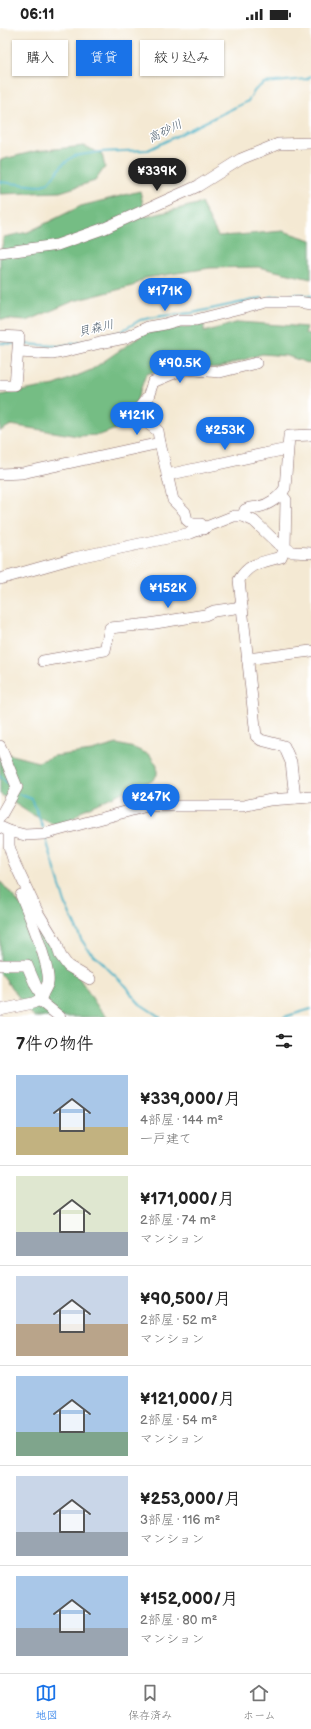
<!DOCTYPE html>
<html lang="ja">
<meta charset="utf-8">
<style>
:root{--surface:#fff;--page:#f2f2f2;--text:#222;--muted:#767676;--line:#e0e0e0;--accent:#1a73e8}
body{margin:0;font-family:"Balsamiq Sans","Klee One",sans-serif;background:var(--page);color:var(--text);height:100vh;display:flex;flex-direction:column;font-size:15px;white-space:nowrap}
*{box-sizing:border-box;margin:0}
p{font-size:13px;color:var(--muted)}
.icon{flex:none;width:22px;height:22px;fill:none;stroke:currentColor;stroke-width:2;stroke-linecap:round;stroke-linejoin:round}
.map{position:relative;height:989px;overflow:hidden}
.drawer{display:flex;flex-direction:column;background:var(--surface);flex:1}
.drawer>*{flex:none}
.top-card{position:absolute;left:12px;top:12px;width:287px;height:36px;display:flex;gap:8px}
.price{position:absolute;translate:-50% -34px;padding:0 9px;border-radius:14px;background:var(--accent);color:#fff;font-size:13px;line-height:26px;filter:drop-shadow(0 1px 2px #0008)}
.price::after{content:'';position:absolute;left:50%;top:24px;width:12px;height:9px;margin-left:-6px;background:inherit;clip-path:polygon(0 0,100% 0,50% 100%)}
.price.on{background:#222;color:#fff}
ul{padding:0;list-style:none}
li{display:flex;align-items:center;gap:12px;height:100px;padding:0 16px}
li+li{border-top:1px solid var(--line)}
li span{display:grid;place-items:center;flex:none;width:112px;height:80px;border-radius:0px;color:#555}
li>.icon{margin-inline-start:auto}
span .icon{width:48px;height:48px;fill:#fffc;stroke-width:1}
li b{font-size:17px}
h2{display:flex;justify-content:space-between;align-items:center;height:48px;padding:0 16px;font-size:17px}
.pill{padding:0 14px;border-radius:0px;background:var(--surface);box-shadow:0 1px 3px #0004;font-size:14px;line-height:36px}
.pill.on{background:var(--accent);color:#fff}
.status{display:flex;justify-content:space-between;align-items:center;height:28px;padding:0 20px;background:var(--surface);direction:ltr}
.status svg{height:11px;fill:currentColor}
.tab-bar{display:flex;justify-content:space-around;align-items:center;height:56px;border-top:1px solid var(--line);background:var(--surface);font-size:11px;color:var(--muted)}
.tab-bar a{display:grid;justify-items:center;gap:2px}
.tab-bar .on{color:var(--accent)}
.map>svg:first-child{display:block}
.forest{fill:#74bd84;stroke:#5f6e58}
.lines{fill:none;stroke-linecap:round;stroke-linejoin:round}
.stream{stroke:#48b2c7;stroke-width:2}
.minor-casing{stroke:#866666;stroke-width:12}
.minor{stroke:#fff;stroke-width:11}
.labels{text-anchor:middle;stroke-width:3;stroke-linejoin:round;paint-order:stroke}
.water-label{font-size:12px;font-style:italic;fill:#495a69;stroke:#fff}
</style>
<div class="status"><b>06:11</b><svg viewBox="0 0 49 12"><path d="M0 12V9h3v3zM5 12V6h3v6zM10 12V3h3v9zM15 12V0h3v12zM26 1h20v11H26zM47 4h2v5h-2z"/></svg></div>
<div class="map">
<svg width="311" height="989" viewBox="0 0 311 989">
<rect width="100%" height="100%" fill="#fff"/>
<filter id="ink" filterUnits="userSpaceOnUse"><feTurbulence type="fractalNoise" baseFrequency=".025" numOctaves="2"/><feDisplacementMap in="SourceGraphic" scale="8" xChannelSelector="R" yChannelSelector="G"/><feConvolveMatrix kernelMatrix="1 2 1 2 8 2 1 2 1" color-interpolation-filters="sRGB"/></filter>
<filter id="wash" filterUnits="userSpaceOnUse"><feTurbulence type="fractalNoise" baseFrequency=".012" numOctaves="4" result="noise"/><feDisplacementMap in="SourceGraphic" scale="16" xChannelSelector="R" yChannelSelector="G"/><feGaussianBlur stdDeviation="0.9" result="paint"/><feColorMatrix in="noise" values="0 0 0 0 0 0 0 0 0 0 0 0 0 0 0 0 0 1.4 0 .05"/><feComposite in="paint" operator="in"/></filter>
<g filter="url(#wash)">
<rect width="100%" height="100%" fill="#f4e9d3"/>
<g class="forest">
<polygon points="84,118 102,126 105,139 95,153 60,164 0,166 0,132 36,123"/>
<polygon points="140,163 146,189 201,175 218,208 238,207 283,203 311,212 311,251 258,239 210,240 145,250 133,258 74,273 27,293 0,291 0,227 4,209 28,204 81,178"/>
<polygon points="239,294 307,299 305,306 311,307 311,336 287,328 262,326 218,340 182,337 146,346 132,386 113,394 116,401 100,407 78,408 11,397 0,403 0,367 55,357 91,342 145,305 204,296 204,304"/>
<polygon points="117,716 134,720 150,727 157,738 157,747 152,753 138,757 83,782 66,797 55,797 31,786 0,766 0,724 38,734 54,728 92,723"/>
<polygon points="0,853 67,931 96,976 107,989 34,989 0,945"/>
</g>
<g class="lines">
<g class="stream">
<polyline points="0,154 38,158 48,155 63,136 74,128 99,124 148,122 248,73 255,62 264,55 307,51 311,48"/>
<polyline points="269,269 301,266 311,268"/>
<polyline points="0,315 15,316"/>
<polyline points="22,316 59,318 77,315 120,304 140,292 161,288 192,285 262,270"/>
<polyline points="0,748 12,759"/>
<polyline points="19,766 32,771 43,800"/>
<polyline points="46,811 65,875 81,911 89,923 101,933 108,941 127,959 132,967 140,976 160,989"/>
<polyline points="284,989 311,981"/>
</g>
</g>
</g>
<g filter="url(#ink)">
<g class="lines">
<g class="minor-casing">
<g id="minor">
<polyline points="0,225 57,217 105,200 198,158 241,131 278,116 311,115"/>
<polyline points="0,308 19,309 15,357 0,357"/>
<polyline points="19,324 52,326 67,323 100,315 125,310 148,299 165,296 179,292 196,292 267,274 298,274 311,276"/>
<polyline points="160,415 158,403 138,388 140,379 148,369 153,354 184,341 220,344 256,335"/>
<polyline points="0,446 22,445 160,415 173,472 185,484 187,492 192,496 201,496 204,501"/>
<polyline points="167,447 287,421"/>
<path d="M 243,488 L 245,482 C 250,479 254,480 258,479 C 269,477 280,469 285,460 L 289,408 L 311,407"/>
<polyline points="0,551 74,530 191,505 234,488 243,488 254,493 277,515 285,520 293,524 311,525"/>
<polyline points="242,579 256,708 261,712 284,718 291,734 295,770"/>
<polyline points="247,631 311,623"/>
<path d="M 43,633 L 105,622 L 110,600 L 149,596 L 205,587 L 214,583 L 242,579 L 239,552 C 250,534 261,535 281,529 L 285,520 L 286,472 L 281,466"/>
<polyline points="0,718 17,759 0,789"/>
<polyline points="0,799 9,803 25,807 44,806 147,778 243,778 270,772 311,769"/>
<polyline points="9,803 9,818 14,834 38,885 57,916 60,927 68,938 90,951"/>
<path d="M 21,867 C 28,884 51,939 48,955 C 46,960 42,967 39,972"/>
<polyline points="0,937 27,937 36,958 42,968"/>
<polyline points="0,982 33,975 39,972 60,989"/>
</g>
</g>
<use href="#minor" class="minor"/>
</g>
</g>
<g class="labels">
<g class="water-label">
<text transform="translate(165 103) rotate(-26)" y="4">高砂川</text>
<text transform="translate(96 300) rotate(-13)" y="4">貝森川</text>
</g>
</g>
</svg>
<b class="price on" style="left:157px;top:164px">¥339K</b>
<b class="price" style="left:165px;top:284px">¥171K</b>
<b class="price" style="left:180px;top:356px">¥90.5K</b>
<b class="price" style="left:137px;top:408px">¥121K</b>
<b class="price" style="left:225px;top:423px">¥253K</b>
<b class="price" style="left:168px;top:581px">¥152K</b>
<b class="price" style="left:151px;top:790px">¥247K</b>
<div class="top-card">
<a class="pill">購入</a>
<a class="pill on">賃貸</a>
<a class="pill">絞り込み</a>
</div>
</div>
<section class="drawer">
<h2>7件の物件<svg class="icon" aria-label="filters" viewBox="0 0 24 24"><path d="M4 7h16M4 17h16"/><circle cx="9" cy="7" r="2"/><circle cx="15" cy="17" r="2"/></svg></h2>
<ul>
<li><span style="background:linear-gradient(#a9c7e8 65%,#c2b280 0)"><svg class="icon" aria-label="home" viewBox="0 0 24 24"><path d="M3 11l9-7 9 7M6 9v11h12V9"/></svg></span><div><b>¥339,000/月</b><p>4部屋 · 144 m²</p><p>一戸建て</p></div></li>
<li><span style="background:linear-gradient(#dfe7d0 70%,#9aa5b1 0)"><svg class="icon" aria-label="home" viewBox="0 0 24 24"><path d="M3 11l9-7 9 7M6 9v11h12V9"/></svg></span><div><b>¥171,000/月</b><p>2部屋 · 74 m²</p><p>マンション</p></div></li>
<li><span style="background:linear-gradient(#c9d6e8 60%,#b9a48a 0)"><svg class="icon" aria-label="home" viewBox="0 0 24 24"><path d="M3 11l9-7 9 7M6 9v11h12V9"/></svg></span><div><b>¥90,500/月</b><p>2部屋 · 52 m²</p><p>マンション</p></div></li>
<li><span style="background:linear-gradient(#a9c7e8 70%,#7fa58c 0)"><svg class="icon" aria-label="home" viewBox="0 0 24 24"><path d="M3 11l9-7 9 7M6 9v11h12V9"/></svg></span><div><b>¥121,000/月</b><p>2部屋 · 54 m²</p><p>マンション</p></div></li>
<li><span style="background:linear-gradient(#c9d6e8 70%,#9aa5b1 0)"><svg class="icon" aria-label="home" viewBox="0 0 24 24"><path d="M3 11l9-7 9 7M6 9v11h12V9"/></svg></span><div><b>¥253,000/月</b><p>3部屋 · 116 m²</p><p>マンション</p></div></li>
<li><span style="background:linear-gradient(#a9c7e8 65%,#9aa5b1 0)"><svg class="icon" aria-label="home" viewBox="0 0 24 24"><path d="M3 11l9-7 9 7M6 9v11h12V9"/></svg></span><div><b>¥152,000/月</b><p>2部屋 · 80 m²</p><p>マンション</p></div></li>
</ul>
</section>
<nav class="tab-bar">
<a class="on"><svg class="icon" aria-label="map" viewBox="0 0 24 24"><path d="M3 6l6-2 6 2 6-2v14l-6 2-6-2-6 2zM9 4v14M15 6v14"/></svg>地図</a>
<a><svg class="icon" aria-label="saved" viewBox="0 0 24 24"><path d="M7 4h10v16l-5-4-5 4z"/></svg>保存済み</a>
<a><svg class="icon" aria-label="home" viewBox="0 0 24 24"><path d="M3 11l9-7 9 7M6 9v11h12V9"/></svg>ホーム</a>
</nav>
